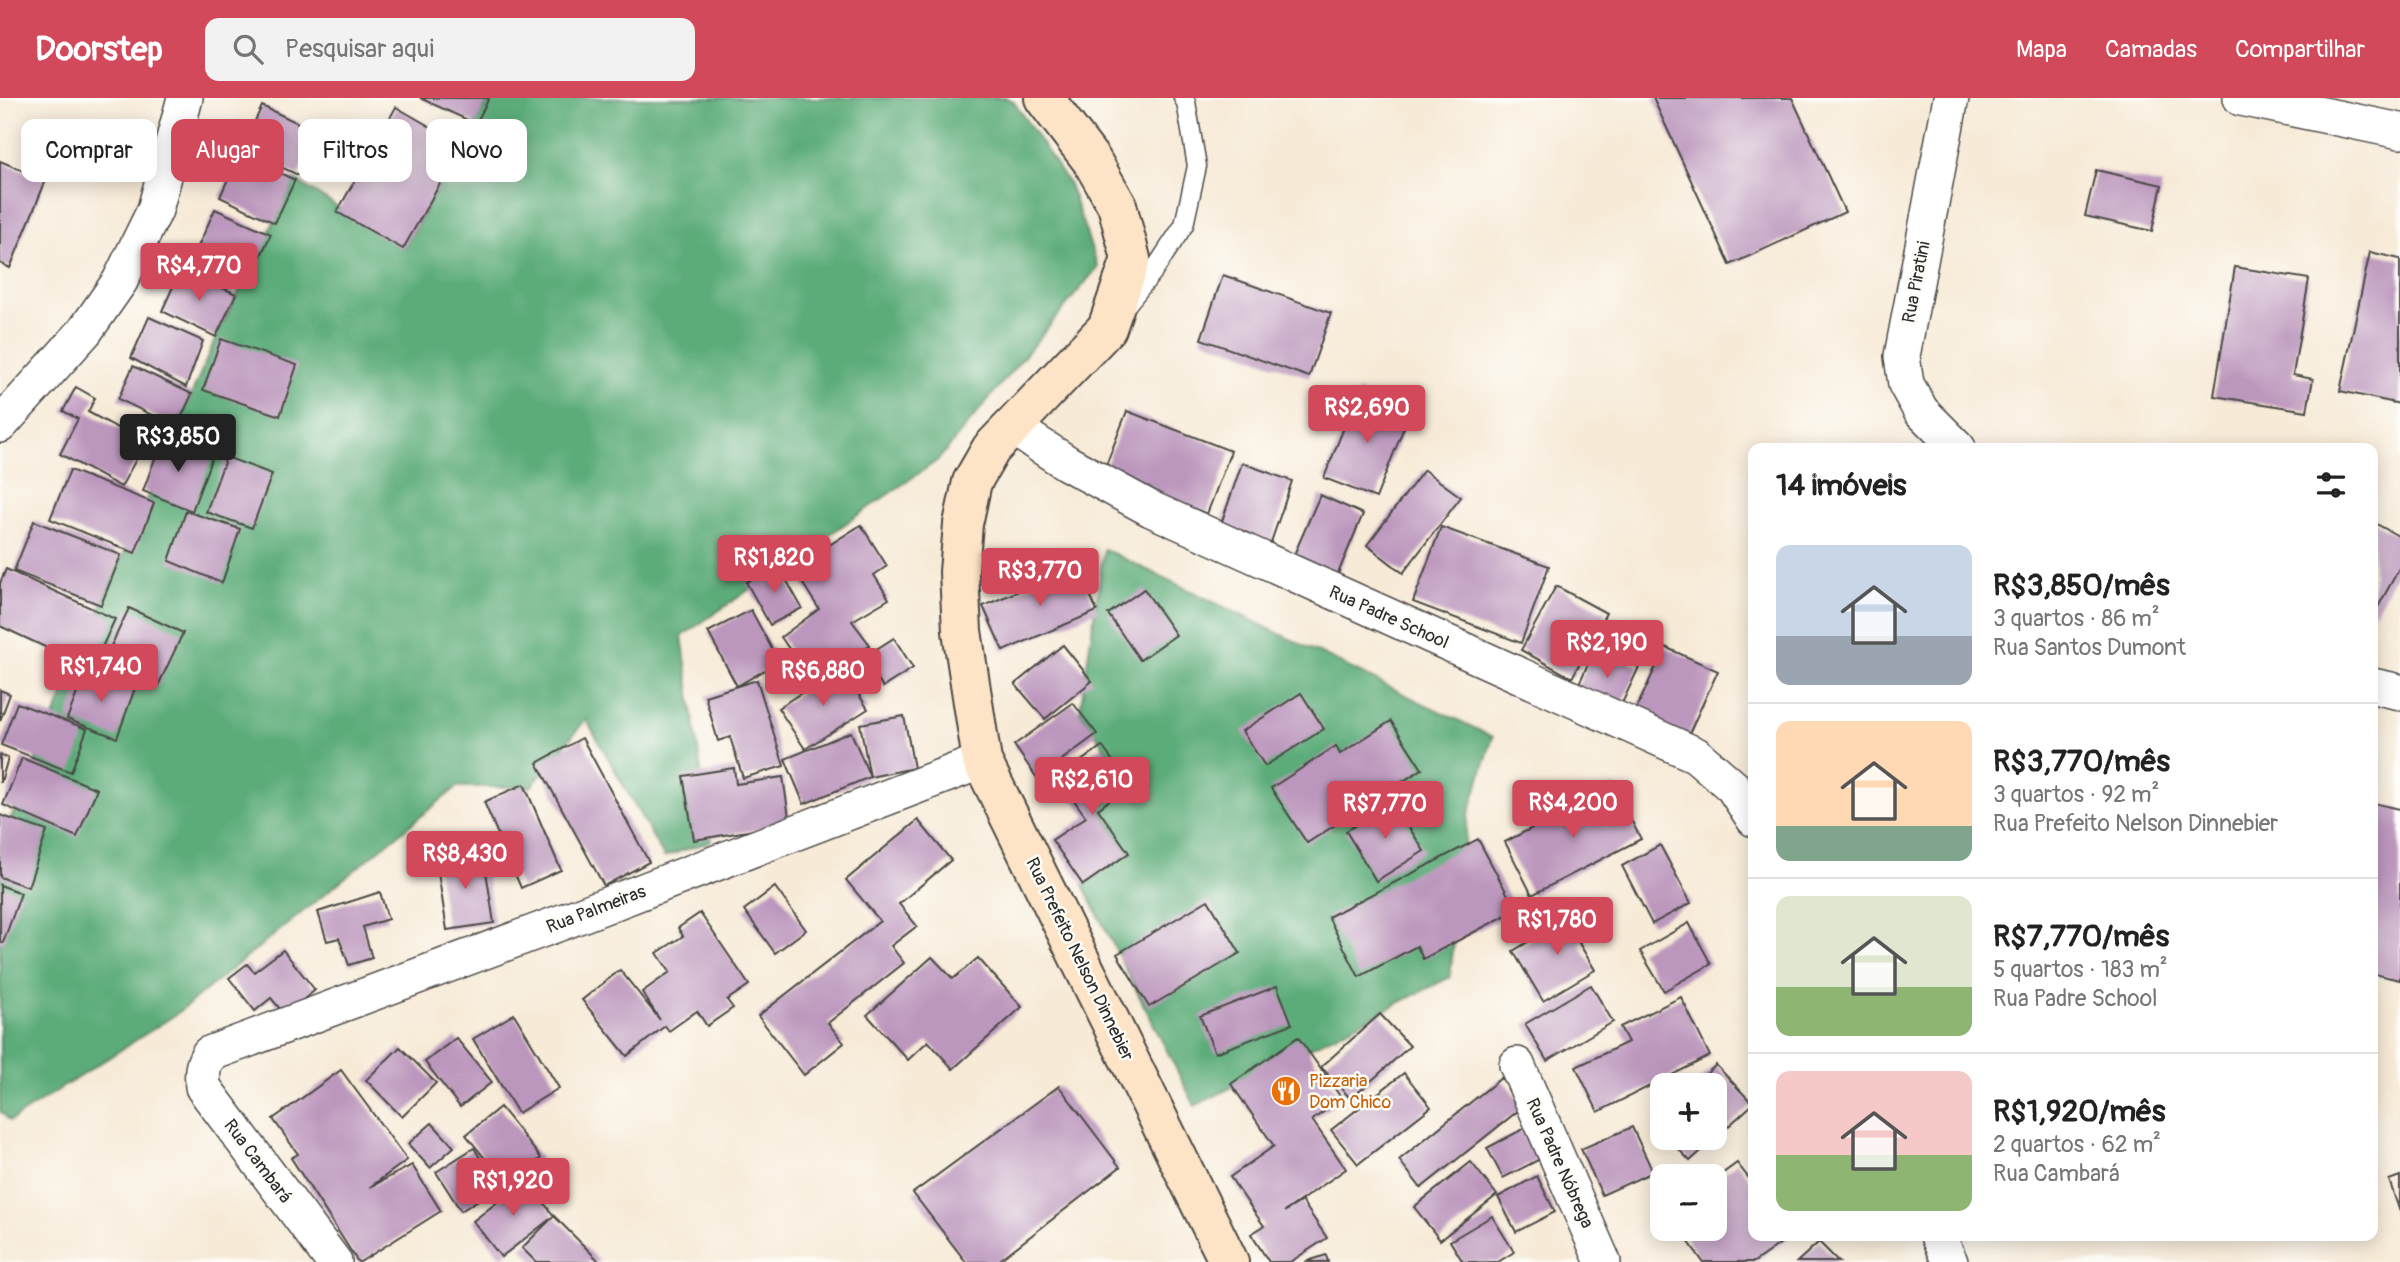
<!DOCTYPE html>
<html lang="pt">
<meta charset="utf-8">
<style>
:root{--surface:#fff;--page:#f2f2f2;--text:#222;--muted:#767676;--line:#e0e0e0;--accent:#d1495b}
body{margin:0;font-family:Pangolin,sans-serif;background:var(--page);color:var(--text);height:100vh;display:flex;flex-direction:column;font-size:26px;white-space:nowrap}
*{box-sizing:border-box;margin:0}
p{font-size:23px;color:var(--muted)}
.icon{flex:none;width:38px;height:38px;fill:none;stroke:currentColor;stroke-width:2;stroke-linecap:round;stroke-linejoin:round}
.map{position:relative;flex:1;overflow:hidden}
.side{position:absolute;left:1748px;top:345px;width:630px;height:798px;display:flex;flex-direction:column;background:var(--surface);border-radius:14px;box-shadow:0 4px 18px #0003}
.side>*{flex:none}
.banner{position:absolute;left:21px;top:21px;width:665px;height:63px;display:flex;gap:14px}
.fabs{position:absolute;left:1650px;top:975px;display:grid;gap:14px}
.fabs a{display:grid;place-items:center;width:77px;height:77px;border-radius:14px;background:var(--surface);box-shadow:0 4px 18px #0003;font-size:35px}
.price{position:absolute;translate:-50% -60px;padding:0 16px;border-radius:7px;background:var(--accent);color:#fff;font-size:23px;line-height:46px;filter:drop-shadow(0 2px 4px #0008)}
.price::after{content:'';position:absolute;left:50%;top:42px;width:21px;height:16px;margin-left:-10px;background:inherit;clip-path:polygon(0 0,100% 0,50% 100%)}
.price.selected{background:#222;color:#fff}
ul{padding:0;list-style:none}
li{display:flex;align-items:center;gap:21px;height:175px;padding:0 28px}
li+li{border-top:2px solid var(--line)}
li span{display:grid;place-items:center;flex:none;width:196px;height:140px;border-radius:14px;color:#555}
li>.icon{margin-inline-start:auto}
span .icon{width:84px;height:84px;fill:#fffc;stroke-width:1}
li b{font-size:30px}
h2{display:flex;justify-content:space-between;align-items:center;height:84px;padding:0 28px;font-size:30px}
.chip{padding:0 24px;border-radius:14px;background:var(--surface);box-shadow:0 4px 18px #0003;font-size:24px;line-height:63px}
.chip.selected{background:var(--accent);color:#fff}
header{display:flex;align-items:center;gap:42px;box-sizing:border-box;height:98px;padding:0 35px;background:var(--accent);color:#fff}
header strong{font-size:33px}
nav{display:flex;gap:38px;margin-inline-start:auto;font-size:24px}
.search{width:490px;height:63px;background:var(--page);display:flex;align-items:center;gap:18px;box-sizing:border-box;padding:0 24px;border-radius:14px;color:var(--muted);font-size:26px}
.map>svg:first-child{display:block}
.forest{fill:#5cac79;stroke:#446c52;stroke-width:2}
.building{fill:#bc97bd}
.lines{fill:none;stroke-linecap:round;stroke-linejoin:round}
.lane-casing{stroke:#4a4845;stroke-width:21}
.street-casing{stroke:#4a4845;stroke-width:38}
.secondary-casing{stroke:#4a4845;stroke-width:42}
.lane{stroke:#fff;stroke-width:18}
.street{stroke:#fff;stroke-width:35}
.secondary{stroke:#fee4c6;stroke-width:38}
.labels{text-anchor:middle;stroke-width:5;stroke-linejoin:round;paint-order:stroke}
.street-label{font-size:18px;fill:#2b2b2b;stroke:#fdfcf7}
.food-label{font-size:18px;fill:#c56008;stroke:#fdfcf7;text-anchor:start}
</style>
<header>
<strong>Doorstep</strong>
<div class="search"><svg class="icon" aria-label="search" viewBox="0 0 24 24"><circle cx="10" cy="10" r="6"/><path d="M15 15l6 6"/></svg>Pesquisar aqui</div>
<nav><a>Mapa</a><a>Camadas</a><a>Compartilhar</a></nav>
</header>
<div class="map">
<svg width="2400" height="1164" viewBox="0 0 2400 1164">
<rect width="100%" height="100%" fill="#fdfcf7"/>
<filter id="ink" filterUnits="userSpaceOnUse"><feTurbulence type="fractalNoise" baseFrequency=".0143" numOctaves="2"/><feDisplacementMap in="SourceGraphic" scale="14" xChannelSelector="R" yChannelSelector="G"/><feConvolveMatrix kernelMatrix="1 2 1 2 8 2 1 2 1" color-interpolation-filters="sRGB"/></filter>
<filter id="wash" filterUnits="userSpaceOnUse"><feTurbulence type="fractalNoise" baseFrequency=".00686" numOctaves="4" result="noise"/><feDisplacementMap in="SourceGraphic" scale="28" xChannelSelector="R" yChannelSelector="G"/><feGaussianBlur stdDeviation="1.57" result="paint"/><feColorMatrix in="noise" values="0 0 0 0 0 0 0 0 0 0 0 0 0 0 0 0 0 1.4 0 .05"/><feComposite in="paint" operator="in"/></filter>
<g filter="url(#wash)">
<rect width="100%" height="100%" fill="#f7ead7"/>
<g class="forest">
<polygon points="490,0 1008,0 1013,3 1069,86 1098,169 938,362 682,538 711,743 664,759 586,621 531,689 457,689 175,917 10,1023 0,1013 0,746 216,239 295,82 403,151"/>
<polygon points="1104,451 1493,639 1468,718 1450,879 1195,1008 1083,787 1128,756 1099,710 1130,687 1080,613"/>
</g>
<g id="blocks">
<g class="building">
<polygon points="420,0 489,0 476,26"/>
<polygon points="1653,0 1792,0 1845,114 1730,167"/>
<polygon points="262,8 317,34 298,77 242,51"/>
<polygon points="396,9 462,47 403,151 337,114"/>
<polygon points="239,56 295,82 275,125 220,99"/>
<polygon points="0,63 46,82 10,170 0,165"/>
<polygon points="2096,72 2162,87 2152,133 2085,118"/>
<polygon points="215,111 271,136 251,179 196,153"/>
<polygon points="2370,154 2400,161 2400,306 2340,293"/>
<polygon points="2235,169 2309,181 2293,277 2313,281 2307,313 2214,298"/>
<polygon points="181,171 236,196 216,239 162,213"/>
<polygon points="1223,177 1331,215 1309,279 1201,241"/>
<polygon points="149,219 203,243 186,289 131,260"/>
<polygon points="221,241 297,267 280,318 203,292"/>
<polygon points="133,268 192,296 177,329 118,301"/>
<polygon points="76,289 95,300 88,314 145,345 121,389 60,356 78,321 63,313"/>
<polygon points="1358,294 1410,314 1376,400 1324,380"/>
<polygon points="1127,313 1231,353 1207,416 1103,375"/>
<polygon points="163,339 212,359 192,413 143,393"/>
<polygon points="226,359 272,376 252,430 206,414"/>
<polygon points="1242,365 1292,383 1270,447 1220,429"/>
<polygon points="70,372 154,405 135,455 50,421"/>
<polygon points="1424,372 1461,399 1403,475 1367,447"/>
<polygon points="1320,397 1363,416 1337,478 1293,459"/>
<polygon points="186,413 240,431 222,485 169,463"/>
<polygon points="34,423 121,457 101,507 14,473"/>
<polygon points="2373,424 2400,439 2400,469 2373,518"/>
<polygon points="861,427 887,468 874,477 889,501 852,523 870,547 813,586 781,539 819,511 793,470"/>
<polygon points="1441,429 1549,468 1521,545 1413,504"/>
<polygon points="778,467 802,510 770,527 746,484"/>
<polygon points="1078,468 1097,513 1003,553 983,508"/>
<polygon points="6,471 115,521 92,571 0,528 0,485"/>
<polygon points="1556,488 1606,515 1572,580 1521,552"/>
<polygon points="1144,491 1176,537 1140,562 1108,516"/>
<polygon points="129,510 183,535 158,588 104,563"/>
<polygon points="751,512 779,564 737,588 708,534"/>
<polygon points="894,540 913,570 883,589 864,559"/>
<polygon points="1063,547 1092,583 1045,621 1015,586"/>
<polygon points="1596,549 1639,569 1618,614 1575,594"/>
<polygon points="1665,549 1718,573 1686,642 1633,618"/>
<polygon points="841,569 868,611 805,651 778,610"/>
<polygon points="86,572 135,590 117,640 67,621"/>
<polygon points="757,582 784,668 743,680 730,639 718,643 705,598"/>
<polygon points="0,592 10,596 0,623"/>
<polygon points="1301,595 1324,631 1265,668 1242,633"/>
<polygon points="17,605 87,631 71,674 1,647"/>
<polygon points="1073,605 1097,636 1037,680 1014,647"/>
<polygon points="904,618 914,670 870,679 860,626"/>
<polygon points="1391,623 1422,671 1307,745 1271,690 1336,648 1340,656"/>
<polygon points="851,634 870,679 804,706 785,661"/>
<polygon points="582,640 649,764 604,788 537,665"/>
<polygon points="1102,648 1130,687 1098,711 1129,755 1083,787 1052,742 1086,719 1058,680"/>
<polygon points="0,657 8,660 1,684 0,684"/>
<polygon points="22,660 97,691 77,739 3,707"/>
<polygon points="734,670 736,686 783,679 790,726 694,742 683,678"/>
<polygon points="524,686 561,772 521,790 484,704"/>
<polygon points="1613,688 1641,741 1532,797 1505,744"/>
<polygon points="1393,704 1424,753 1376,783 1346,733"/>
<polygon points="2373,705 2400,711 2400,882 2373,876"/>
<polygon points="0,717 47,733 28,789 0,779"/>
<polygon points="918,722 951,762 899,806 917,828 891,848 904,865 828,925 844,945 804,977 758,918 880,823 846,782"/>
<polygon points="1478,741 1516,812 1423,861 1417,848 1359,879 1328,819"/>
<polygon points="1660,747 1691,805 1652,826 1622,768"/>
<polygon points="483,754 494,825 447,832 436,761"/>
<polygon points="0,787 21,795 3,845 0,844"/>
<polygon points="775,789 806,832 775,855 744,812"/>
<polygon points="380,794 388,821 363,829 372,860 349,867 339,840 327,843 318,814"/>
<polygon points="1208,802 1240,855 1149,909 1117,856"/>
<polygon points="1579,813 1593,837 1579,845 1595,872 1543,903 1513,853"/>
<polygon points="700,815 749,887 727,902 733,910 707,928 697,913 669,933 665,928 627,958 582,902 620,872 660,922 642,894 670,874 657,855 683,838 678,830"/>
<polygon points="1689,825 1711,866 1664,893 1640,853"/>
<polygon points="283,852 315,892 285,917 271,900 255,913 229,880 247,866 254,874"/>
<polygon points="932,859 953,881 978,860 1022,909 953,971 928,943 908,962 867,917"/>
<polygon points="1591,887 1613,924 1547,963 1525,926"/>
<polygon points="1277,888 1292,926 1215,955 1200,918"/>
<polygon points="1681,899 1710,958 1598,1014 1576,969 1628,944 1620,929"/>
<polygon points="514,916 559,990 518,1015 473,941"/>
<polygon points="1380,916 1410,948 1351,1001 1321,969"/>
<polygon points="1298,939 1342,1001 1312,1022 1346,1071 1284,1114 1302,1103 1327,1140 1290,1164 1269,1164 1251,1136 1264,1128 1230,1079 1274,1048 1231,986"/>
<polygon points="456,940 492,984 460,1009 425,964"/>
<polygon points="400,949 436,985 402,1019 366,982"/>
<polygon points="1716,967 1753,1006 1690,1063 1668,1040 1715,1040 1715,987 1694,987"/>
<polygon points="341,972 407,1062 370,1089 412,1067 441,1113 360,1164 358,1164 291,1060 298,1056 273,1021"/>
<polygon points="1404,975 1431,1009 1358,1066 1331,1032"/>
<polygon points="1501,980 1524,1008 1421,1090 1399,1062"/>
<polygon points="1059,988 1120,1069 997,1164 966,1164 913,1095"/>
<polygon points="500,1009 541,1060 507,1088 466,1037"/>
<polygon points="432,1025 454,1049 430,1070 408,1046"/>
<polygon points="1632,1029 1653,1074 1602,1097 1581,1051"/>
<polygon points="1525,1030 1542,1060 1503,1080 1487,1050"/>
<polygon points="474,1050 498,1089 461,1113 436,1074"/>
<polygon points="1471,1064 1497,1097 1440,1142 1414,1109"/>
<polygon points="1737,1065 1754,1087 1754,1138 1791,1138 1754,1164 1703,1164 1679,1130 1715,1130 1715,1081"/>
<polygon points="1537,1078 1555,1114 1516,1134 1498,1099"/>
<polygon points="2400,1078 2400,1114 2389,1082"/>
<polygon points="526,1082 554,1118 501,1159 473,1123"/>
<polygon points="554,1118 600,1164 536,1164 522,1150"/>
<polygon points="1492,1118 1514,1154 1498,1164 1463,1164 1450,1143"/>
<polygon points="1819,1144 1839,1164 1797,1164"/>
<polygon points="1326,1157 1328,1164 1305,1164"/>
</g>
</g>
</g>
<g filter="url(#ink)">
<use href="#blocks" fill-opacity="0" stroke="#4a4845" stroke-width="2"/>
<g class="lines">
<g class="lane-casing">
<polyline id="lane" points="1127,206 1153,174 1184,127 1197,68 1186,4 1183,0"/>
</g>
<g class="street-casing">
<g id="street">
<polyline points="1951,0 1902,258 1906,286 1921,313 1958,350"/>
<polyline points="2241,0 2400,33"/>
<polyline points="0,327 85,233 120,183 155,112 185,0"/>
<polyline points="1012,329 1067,365 1151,411 1696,657 1733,689 1754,721"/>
<polyline points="2373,588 2400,594"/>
<polyline points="1517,967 1603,1164"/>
<polyline points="1938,1138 1950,1164"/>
<path d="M 334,1164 L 203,989 C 202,976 202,967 209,956 L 565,823 L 982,663"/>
</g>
</g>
<g class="secondary-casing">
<polyline id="secondary" points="1044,0 1092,63 1117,107 1131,161 1107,230 991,351 972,384 963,426 959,474 962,533 982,663 1229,1164"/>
</g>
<use href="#lane" class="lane"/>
<use href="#street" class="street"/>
<use href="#secondary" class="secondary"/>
</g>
</g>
<defs>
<g id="restaurant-disc" transform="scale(1.575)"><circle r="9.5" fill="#e8710a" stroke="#fdfcf7"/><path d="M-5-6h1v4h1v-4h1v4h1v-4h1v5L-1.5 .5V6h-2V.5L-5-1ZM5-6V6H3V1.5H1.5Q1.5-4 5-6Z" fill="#fff"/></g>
</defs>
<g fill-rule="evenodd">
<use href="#restaurant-disc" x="1286" y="993"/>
</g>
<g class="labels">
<g class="street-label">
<text transform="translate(1916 184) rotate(-79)" y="6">Rua Piratini</text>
<text transform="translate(1389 519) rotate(24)" y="6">Rua Padre School</text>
<text transform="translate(596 811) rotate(-21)" y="6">Rua Palmeiras</text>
<text transform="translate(1080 861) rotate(64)" y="6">Rua Prefeito Nelson Dinnebier</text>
<text transform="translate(258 1063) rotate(53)" y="6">Rua Cambará</text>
<text transform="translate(1560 1065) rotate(66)" y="6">Rua Padre Nóbrega</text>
</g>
<g class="food-label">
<text x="1309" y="989">Pizzaria<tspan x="1309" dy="21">Dom Chico</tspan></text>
</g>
</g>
</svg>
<div class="fabs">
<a>+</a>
<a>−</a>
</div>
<b class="price" style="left:199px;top:205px">R$4,770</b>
<b class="price" style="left:1367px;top:347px">R$2,690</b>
<b class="price selected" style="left:178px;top:376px">R$3,850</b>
<b class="price" style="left:774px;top:497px">R$1,820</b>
<b class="price" style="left:1040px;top:510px">R$3,770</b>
<b class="price" style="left:1607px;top:582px">R$2,190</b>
<b class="price" style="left:101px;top:606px">R$1,740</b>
<b class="price" style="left:823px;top:610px">R$6,880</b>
<b class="price" style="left:1092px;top:719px">R$2,610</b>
<b class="price" style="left:1573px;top:742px">R$4,200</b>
<b class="price" style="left:1385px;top:743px">R$7,770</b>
<b class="price" style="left:465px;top:793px">R$8,430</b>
<b class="price" style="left:1557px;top:859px">R$1,780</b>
<b class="price" style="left:513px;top:1120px">R$1,920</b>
<div class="banner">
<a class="chip">Comprar</a>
<a class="chip selected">Alugar</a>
<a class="chip">Filtros</a>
<a class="chip">Novo</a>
</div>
<section class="side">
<h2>14 imóveis<svg class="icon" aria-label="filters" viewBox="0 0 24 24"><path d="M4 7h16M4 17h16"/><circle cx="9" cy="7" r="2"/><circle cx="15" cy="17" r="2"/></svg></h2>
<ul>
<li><span style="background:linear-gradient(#c9d6e8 65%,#9aa5b1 0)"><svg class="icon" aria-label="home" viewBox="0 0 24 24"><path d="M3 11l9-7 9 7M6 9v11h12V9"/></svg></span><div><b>R$3,850/mês</b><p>3 quartos · 86 m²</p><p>Rua Santos Dumont</p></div></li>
<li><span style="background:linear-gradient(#ffd9b3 75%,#7fa58c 0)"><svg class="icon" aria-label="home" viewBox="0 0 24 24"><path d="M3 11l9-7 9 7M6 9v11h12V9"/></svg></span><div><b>R$3,770/mês</b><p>3 quartos · 92 m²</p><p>Rua Prefeito Nelson Dinnebier</p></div></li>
<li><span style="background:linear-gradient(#dfe7d0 65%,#8fb573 0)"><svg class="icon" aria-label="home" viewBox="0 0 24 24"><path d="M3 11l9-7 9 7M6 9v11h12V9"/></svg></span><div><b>R$7,770/mês</b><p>5 quartos · 183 m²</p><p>Rua Padre School</p></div></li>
<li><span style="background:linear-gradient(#f6c9c9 60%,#8fb573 0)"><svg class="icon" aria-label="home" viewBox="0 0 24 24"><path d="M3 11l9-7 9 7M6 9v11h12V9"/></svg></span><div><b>R$1,920/mês</b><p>2 quartos · 62 m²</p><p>Rua Cambará</p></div></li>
</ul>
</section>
</div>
